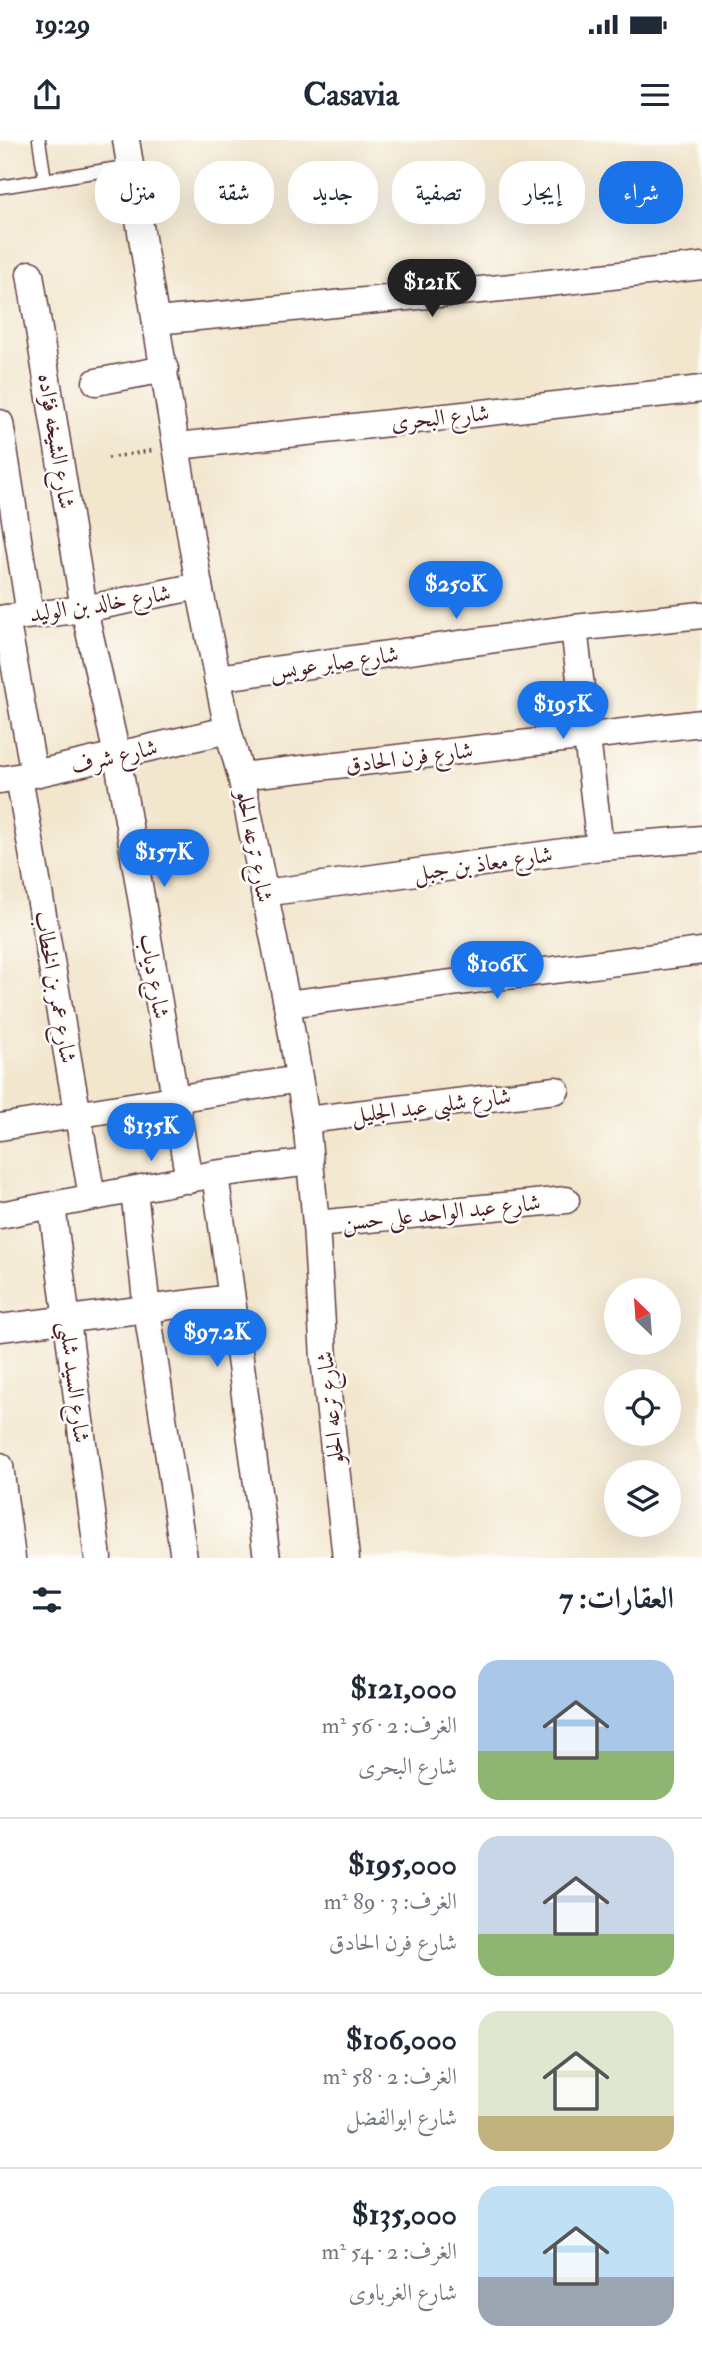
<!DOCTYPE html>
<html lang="ar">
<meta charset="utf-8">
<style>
:root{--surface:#fff;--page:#f6f6f7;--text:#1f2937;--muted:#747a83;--line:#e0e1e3;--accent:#1a73e8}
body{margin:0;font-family:"IM FELL Double Pica",Amiri,serif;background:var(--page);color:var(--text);direction:rtl;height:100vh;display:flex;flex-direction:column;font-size:26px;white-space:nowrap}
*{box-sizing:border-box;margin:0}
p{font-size:23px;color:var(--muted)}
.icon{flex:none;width:38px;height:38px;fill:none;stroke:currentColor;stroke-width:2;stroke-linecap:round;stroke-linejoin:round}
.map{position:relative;height:1418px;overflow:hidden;direction:ltr}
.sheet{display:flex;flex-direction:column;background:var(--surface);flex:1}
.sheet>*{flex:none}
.top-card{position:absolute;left:21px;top:21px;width:662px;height:63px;direction:rtl;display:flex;gap:14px}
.needle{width:46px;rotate:335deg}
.controls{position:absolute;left:604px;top:1138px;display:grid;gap:14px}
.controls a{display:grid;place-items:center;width:77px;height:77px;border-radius:50%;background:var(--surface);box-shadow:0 7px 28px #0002;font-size:35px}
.price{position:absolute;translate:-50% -60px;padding:0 16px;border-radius:24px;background:var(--accent);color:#fff;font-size:23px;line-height:46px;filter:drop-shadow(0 2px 4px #0008)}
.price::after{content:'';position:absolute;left:50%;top:42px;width:21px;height:16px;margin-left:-10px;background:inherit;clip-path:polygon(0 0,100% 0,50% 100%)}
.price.active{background:#222;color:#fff}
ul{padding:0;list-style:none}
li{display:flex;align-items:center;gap:21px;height:175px;padding:0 28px}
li+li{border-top:2px solid var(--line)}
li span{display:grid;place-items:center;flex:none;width:196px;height:140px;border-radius:21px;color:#555}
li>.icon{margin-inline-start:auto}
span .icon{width:84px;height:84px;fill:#fffc;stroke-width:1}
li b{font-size:30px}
h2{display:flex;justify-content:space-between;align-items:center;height:84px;padding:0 28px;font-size:30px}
.pill{padding:0 24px;border-radius:28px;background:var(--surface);box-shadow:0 7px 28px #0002;font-size:24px;line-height:63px}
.pill.active{background:var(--accent);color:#fff}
.status{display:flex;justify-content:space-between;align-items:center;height:49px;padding:0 35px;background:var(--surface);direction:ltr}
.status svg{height:19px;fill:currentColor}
header{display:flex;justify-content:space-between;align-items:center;height:91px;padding:0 28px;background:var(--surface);font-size:32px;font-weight:700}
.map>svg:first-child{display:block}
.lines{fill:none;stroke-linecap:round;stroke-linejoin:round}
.service-casing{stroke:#633d43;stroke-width:15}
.minor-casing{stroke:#633d43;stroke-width:29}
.path{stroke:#633d43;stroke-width:3.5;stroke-dasharray:2 5;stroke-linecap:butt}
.service{stroke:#fff;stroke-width:12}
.minor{stroke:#fff;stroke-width:26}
.labels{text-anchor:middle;stroke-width:5;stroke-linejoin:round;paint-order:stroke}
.street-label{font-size:23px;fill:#4a1f2b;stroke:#fdfcf7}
</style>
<div class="status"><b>19:29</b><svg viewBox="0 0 49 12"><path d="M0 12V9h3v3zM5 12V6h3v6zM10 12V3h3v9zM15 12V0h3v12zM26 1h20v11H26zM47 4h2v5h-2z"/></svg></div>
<header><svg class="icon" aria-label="menu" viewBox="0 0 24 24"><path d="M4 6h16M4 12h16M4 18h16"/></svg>Casavia<svg class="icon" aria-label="share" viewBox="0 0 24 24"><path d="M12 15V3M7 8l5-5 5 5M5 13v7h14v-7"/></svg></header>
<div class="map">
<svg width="702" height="1418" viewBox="0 0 702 1418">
<rect width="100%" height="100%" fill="#fdfcf7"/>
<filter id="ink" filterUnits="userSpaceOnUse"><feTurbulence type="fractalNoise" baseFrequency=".0143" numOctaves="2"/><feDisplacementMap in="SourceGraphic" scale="14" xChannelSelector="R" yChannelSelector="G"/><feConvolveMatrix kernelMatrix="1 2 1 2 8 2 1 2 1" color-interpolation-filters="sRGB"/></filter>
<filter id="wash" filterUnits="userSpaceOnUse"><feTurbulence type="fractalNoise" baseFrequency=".00686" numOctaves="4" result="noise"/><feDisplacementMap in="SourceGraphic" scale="28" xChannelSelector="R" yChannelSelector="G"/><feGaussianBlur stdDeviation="1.57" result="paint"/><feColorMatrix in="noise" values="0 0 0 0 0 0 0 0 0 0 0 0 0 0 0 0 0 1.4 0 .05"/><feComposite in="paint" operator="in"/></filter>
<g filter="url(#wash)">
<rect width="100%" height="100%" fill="#f2e6cd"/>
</g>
<g filter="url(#ink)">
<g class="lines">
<g class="service-casing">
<g id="service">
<polyline points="39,0 45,40"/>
<polyline points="0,47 131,26"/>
</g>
</g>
<g class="minor-casing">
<g id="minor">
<polyline points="126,0 199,446 228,590 241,636 287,864 306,980 316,1084 324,1218 346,1418"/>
<polyline points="30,134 84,469 117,615 189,1040"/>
<polyline points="156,181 512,147 702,126"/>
<polyline points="96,242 165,229"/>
<polyline points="0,283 30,475"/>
<polyline points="178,306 702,249"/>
<polyline points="6,478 34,634"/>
<polyline points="0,479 84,469 199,446"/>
<polyline points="574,488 600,707"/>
<polyline points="217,538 574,488 702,475"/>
<polyline points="241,636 702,583"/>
<polyline points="19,637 92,1057"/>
<polyline points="0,640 34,634 228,590"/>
<polyline points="264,753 600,707 702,699"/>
<polyline points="287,864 702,811"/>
<polyline points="306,980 556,950"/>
<polyline points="0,987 299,939"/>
<polyline points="215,1034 267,1418"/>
<polyline points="134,1050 147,1170 184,1418"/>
<polyline points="52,1066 98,1418"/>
<polyline points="0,1075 215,1034 310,1022"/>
<polyline points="316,1084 566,1060"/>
<polyline points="0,1188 231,1158"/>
<polyline points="0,1326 12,1418"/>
</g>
</g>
<polyline class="path" points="108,318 155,310"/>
<use href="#service" class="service"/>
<use href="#minor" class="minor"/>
</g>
</g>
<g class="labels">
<g class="street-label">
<text transform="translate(440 277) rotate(-6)" y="8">شارع البحرى</text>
<text transform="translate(57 301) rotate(81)" y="8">شارع الشيخه فؤاده</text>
<text transform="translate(100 463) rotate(-9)" y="8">شارع خالد بن الوليد</text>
<text transform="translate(334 522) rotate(-8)" y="8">شارع صابر عويس</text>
<text transform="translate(114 616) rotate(-13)" y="8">شارع شرف</text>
<text transform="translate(409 617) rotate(-7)" y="8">شارع فرن الحادق</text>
<text transform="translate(255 706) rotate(79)" y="8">شارع ترعه الحلو</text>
<text transform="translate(483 723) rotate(-8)" y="8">شارع معاذ بن جبل</text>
<text transform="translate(155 836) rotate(80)" y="8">شارع دياب</text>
<text transform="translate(56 847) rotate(80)" y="8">شارع عمر بن الخطاب</text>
<text transform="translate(431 965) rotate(-7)" y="8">شارع شلبى عبد الجليل</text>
<text transform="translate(441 1072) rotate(-6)" y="8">شارع عبد الواحد على حسن</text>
<text transform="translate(75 1242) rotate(83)" y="8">شارع السيد شلبى</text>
<text transform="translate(330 1268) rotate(-96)" y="8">شارع ترعه الحلو</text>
</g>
</g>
</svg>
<div class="controls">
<a><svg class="needle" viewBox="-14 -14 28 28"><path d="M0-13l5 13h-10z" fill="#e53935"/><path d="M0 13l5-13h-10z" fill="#747a83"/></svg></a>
<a><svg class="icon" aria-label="locate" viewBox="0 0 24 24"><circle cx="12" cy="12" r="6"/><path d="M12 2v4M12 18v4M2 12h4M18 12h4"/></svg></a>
<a><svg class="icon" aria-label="layers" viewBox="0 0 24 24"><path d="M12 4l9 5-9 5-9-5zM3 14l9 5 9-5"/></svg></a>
</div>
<b class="price active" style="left:432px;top:179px">$121K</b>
<b class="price" style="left:456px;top:481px">$250K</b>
<b class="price" style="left:563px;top:601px">$195K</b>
<b class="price" style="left:164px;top:749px">$157K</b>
<b class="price" style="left:497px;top:861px">$106K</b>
<b class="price" style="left:151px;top:1023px">$135K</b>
<b class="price" style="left:217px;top:1229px">$97.2K</b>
<div class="top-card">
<a class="pill active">شراء</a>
<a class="pill">إيجار</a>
<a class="pill">تصفية</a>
<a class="pill">جديد</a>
<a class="pill">شقة</a>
<a class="pill">منزل</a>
</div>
</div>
<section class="sheet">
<h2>العقارات: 7<svg class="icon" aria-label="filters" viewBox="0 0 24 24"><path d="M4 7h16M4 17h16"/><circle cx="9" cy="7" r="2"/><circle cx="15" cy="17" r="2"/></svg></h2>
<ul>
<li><span style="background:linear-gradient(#a9c7e8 65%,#8fb573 0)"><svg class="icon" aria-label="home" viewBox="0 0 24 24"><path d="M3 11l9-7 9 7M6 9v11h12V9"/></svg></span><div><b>$121,000</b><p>الغرف: 2 · 56 m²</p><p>شارع البحرى</p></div></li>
<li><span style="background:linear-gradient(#c9d6e8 70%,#8fb573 0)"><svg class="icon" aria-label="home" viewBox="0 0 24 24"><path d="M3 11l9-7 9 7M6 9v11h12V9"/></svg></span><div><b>$195,000</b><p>الغرف: 3 · 89 m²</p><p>شارع فرن الحادق</p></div></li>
<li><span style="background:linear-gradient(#dfe7d0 75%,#c2b280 0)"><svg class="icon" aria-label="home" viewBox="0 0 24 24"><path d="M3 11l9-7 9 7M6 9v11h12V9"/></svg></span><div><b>$106,000</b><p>الغرف: 2 · 58 m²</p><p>شارع ابوالفضل</p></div></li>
<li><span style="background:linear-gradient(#bfe0f5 65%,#9aa5b1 0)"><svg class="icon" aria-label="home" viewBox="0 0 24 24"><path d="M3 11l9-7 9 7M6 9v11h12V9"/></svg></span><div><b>$135,000</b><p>الغرف: 2 · 54 m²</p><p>شارع الغرباوى</p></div></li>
</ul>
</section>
